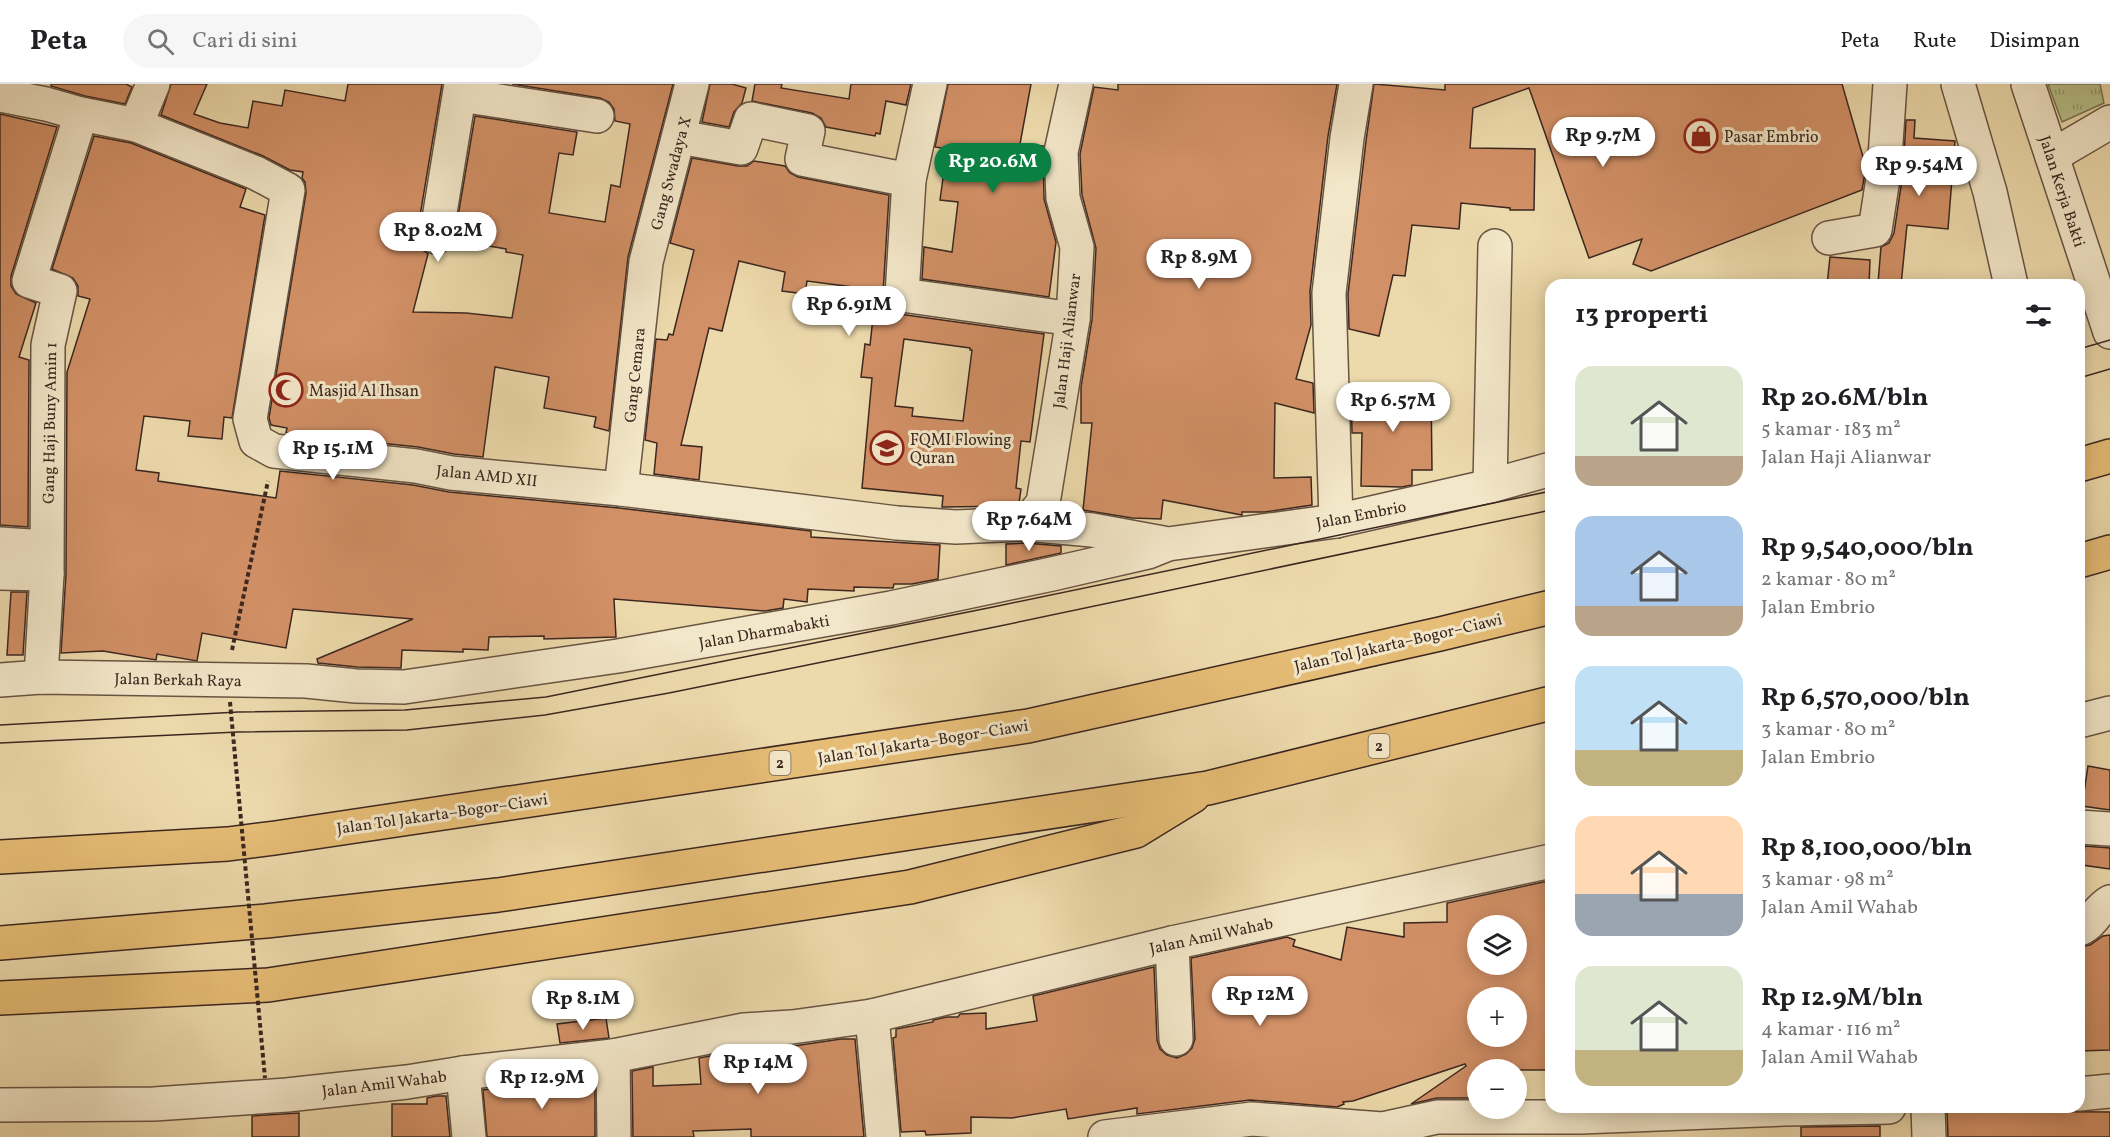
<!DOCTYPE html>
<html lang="id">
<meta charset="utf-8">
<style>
:root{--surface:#fff;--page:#f6f6f6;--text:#202124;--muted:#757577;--line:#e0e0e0;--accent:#0b8043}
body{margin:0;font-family:Vollkorn,serif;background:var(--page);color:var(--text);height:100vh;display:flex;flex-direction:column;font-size:22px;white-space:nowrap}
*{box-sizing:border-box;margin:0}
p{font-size:20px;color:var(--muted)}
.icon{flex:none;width:33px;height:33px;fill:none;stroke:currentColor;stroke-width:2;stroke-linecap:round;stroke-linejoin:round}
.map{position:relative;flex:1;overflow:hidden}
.side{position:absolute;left:1545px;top:195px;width:540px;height:834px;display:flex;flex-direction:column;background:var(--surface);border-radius:18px;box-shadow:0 3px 15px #0003}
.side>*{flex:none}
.fabs{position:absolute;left:1467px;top:831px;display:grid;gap:12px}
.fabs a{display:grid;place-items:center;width:60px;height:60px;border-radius:50%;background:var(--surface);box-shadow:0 3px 15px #0003;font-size:30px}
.price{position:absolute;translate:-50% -51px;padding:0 14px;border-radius:21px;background:#fff;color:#222;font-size:20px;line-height:39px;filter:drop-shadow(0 2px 3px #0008)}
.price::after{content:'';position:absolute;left:50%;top:36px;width:18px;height:14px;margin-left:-9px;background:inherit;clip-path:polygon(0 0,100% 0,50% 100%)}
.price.on{background:var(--accent);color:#fff}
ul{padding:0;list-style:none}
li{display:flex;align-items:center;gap:18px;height:150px;padding:0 30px}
li span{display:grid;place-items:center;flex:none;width:168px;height:120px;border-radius:18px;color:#555}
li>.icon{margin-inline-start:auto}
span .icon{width:72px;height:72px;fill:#fffc;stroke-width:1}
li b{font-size:26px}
h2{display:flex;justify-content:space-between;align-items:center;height:72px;padding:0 30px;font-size:26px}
header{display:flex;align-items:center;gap:36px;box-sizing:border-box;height:84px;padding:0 30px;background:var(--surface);border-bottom:2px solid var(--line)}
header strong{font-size:28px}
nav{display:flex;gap:33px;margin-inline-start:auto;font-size:21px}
.search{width:420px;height:54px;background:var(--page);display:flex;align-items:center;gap:15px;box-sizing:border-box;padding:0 21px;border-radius:33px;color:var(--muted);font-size:22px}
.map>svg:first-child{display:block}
.grass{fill:url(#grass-tufts);stroke:#7a7454;stroke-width:1.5}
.building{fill:#d29066;stroke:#3c2720;stroke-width:1.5;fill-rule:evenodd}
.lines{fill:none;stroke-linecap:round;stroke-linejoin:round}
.minor-casing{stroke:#685443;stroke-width:36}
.highway-casing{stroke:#3c2720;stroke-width:36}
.path{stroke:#3c2720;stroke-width:4;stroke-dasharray:4.5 3;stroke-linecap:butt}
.minor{stroke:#f3e7c9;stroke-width:33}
.highway{stroke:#e6bd76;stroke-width:33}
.tram{stroke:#3c2720;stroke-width:1.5}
.path-bridge{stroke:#3c2720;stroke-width:4;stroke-dasharray:4.5 3;stroke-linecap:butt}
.labels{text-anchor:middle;stroke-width:6;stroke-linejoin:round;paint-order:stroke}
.shield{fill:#f3e7c9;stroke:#736153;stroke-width:1.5}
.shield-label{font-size:15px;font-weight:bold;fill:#3c2720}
.poi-label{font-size:16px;fill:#3c2720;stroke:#f3e7c9;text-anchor:start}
.street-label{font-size:16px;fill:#3c2720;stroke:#f3e7c9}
</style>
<header>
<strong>Peta</strong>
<div class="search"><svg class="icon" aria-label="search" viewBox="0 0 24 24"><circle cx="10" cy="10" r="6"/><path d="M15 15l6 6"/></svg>Cari di sini</div>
<nav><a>Peta</a><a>Rute</a><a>Disimpan</a></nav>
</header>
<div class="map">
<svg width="2110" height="1053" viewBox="0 0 2110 1053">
<defs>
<pattern id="grass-tufts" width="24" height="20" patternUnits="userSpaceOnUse" patternTransform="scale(1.5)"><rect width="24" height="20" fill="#b8c089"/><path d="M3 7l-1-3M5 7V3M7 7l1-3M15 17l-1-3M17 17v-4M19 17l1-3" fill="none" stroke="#979c70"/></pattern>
</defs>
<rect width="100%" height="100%" fill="#eddaac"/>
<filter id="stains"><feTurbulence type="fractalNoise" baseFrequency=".00333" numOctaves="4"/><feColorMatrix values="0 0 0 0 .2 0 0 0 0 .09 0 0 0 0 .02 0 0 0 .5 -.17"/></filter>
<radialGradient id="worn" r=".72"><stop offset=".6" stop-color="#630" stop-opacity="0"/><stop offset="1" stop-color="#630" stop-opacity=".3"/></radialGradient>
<polygon class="grass" points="2048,0 2100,0 2104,19 2062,38"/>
<g class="building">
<polygon points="51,0 126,0 132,3 125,20 85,12 51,2"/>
<polygon points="171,0 207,0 194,30 220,39 248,44 253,17 282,22 285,6 345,17 348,0 442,0 417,150 419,160 424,167 428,170 413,228 466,229 512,234 523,171 506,168 506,165 454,156 475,32 577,48 573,71 559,69 549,129 605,138 611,101 620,103 630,40 615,37 614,25 609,18 600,14 512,0 673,0 628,173 609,347 594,343 596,333 544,324 549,293 495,283 483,373 454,370 418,363 286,349 287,344 271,341 269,334 306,109 305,98 302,94 303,88 290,86 263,72 161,31"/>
<polygon points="710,0 732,0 746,4 742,19 734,28 729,43 702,38"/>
<polygon points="755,0 782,0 781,4 849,15 851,0 911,0 906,21 886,17 880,50 876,49 875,52 826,43 821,34 812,29 752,17"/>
<polygon points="948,0 1031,0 1020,60 1043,62 1044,115 1056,158 1049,213 922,195 924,163 952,168 958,118 940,116 947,65 935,63"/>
<polygon points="1118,0 1337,0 1328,52 1310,207 1311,241 1296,295 1313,299 1314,329 1275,319 1274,394 1311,393 1312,421 1265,428 1242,428 1242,431 1163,416 1161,435 1132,434 1083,426 1092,339 1081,339 1081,303 1092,236 1096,164 1082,111 1080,70 1094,3 1118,6"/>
<polygon points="1374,0 1445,6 1445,0 1842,0 1866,83 1862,106 1651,187 1633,180 1642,155 1589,174 1529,4 1473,24 1470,64 1535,65 1534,126 1510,126 1510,124 1461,119 1459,145 1412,141 1405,192 1393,191 1379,252 1349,245 1348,210 1366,57"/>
<polygon points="0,30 57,43 11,192 11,202 16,210 36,219 19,273 29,276 28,443 0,441"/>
<polygon points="1906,36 1915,36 1914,54 1955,57 1948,145 1907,141 1901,201 1878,199 1881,163 1889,159 1894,149 1903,89"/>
<polygon points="94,52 131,59 246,105 240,123 265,131 232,334 224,333 222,355 188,352 190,337 144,332 136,386 159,389 158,397 276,414 280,387 413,401 449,408 619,424 811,447 811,453 940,461 938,495 912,500 894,500 893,504 854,503 854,507 808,505 807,518 784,515 783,524 765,527 614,515 616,553 544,555 544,552 489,553 488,566 463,565 463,568 402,566 401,584 357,583 318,579 317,575 413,535 293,525 286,564 202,549 197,577 157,570 156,576 103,567 61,569 66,490 67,288 90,215 78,212 78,202 73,194 52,185"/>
<path d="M 692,74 L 738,82 L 747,82 L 754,77 L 785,82 L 790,89 L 798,93 L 889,111 L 883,210 L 885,218 L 890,226 L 899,230 L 1044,250 L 1030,358 L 1021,357 L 1016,404 L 1021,405 L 1019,419 L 1017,422 L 942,423 L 943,412 L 862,404 L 872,294 L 861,293 L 865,260 L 870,261 L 876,206 L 807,197 L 805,210 L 782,207 L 785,188 L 739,177 L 722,247 L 709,244 L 681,361 L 702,363 L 699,396 L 654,390 L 657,359 L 645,356 L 656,255 L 667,256 L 669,250 L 673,251 L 694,166 L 670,159 ZM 904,255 L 970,264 L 970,266 L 972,266 L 963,337 L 912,332 L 913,324 L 895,322 Z"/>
<polygon points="1830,173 1870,176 1869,201 1827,201"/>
<polygon points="1351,302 1431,303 1432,386 1412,386 1412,401 1402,403 1361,402 1362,349 1352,349"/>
<polygon points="1026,459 1061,462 1061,469 1006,481 1006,460"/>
<polygon points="11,508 27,508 23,571 7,571"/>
<polygon points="2088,682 2110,686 2110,726 2082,722"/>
<polygon points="2085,762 2110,764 2110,785 2082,781"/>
<path d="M 1543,798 L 1551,798 L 1551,986 L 1478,986 L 1478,1014 L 1437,1014 L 1411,1020 L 1466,982 L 1465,980 L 1353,1017 L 1343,1018 L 1344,1020 L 1337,1023 L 1250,1016 L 1137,1030 L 1137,1024 L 1068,1035 L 1066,1025 L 1012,1034 L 971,1033 L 971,1049 L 926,1051 L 925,1047 L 901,1048 L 893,954 L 896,953 L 896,945 L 933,938 L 933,936 L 947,933 L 958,933 L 960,930 L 986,929 L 986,945 L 1037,937 L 1033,912 L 1154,883 L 1157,956 L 1160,965 L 1167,971 L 1177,974 L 1186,970 L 1192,964 L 1195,955 L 1191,874 L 1287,853 L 1295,856 L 1293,862 L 1341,876 L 1347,843 L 1404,853 L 1404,839 L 1447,838 L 1447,819 ZM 1478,842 L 1516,842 L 1516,880 L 1478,880 ZM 1478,914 L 1516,914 L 1516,952 L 1478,952 Z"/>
<polygon points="2110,851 2110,966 2079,967 2079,863 2090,861 2103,852"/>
<polygon points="606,934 609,954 560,959 557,940"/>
<polygon points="841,955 855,955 864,1053 751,1053 751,1045 693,1047 694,1053 633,1053 632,987 653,983 653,1002 701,1000 699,974 746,965 794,962"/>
<polygon points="595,993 595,1053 487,1053 483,1006"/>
<polygon points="436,1012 446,1012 450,1053 392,1053 392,1020 427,1020 427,1014"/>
<polygon points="1947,1027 2110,1028 2110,1053 1948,1053"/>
<polygon points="299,1029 299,1053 252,1053 252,1032"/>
<polygon points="1880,1042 1880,1053 1801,1053 1801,1043"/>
</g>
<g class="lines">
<g class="minor-casing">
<g id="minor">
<polyline points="930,0 909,96 902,211 1073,235"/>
<polyline points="1958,0 1990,108 2011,201"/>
<polyline points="2028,0 2110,248"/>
<polyline points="0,11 46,20 81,30 136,41 256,89 288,106 250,335 256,357 274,367 416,382 451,389 621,405 897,439 956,443 1026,440 1092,446 1163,459"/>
<polyline points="460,11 597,32"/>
<polyline points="136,41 153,0"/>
<polyline points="679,53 741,64 751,35 808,47 802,75 909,96"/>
<polyline points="2052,72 2110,38"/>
<polyline points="436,153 461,0"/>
<polyline points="1829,154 1875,146 1884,88 1890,0"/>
<polyline points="1490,402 1495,162"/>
<polyline points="621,405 646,178 692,0"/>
<polyline points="1336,437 1329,209 1347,54 1356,0"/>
<polyline points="1026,440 1043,419 1073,235 1077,163 1063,114 1061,68 1076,0"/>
<polyline points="0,460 46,463"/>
<polyline points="0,489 47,490"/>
<polyline points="41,593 47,490 48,261 60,207 29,197 81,30"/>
<polyline points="0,596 41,593 306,597 356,602 404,603 618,572 891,524 1052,490 1148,468 1168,460 1336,437 1490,402 1551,385"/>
<polyline points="2079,637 2110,629"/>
<polyline points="2079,743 2110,745"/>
<path d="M 2079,845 C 2091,842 2097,825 2110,818"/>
<polyline points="1172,859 1176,955"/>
<polyline points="872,932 883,1053"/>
<polyline points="613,972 614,1053"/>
<polyline points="463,989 469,1053"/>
<polyline points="2079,1010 2110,1007"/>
<polyline points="0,1021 154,1020 287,1011 407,998 463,989 613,972 744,946 792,943 872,932 1172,859 1551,777"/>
<polyline points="1928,1023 1929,1053"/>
<polyline points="1105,1053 1252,1035 1382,1045 1437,1033 1581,1033 1784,1025 1889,1023"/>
</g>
</g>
<g class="highway-casing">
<g id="highway">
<polyline points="2079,381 2110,372"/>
<polyline points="2079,477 2110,468"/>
<polyline points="0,773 228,760 275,754 1028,642 1440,550 1551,523"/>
<polyline points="0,859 266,837 498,811 1208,704 1551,619"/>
<polyline points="0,914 268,901 910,803 1136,747 1193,712"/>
</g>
</g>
<polyline class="path" points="232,566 268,397"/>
<use href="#minor" class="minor"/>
<use href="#highway" class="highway"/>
<g class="tram">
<polyline points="2079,265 2110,256"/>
<polyline points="2079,294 2110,285"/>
<polyline points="0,641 238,628 405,626 546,613 993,523 1551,407"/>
<polyline points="0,659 238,648 407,646 545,631 669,609 995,543 1551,426"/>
</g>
<polyline class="path-bridge" points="230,618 265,994"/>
</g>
<defs>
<g id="shop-ring" transform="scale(1.725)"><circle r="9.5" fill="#f3e7c9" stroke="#8f2418" stroke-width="1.5"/><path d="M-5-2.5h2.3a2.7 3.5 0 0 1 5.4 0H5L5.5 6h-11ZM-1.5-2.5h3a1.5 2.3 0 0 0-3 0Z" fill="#8f2418"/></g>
<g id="mosque-ring" transform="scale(1.725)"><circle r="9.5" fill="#f3e7c9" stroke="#8f2418" stroke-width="1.5"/><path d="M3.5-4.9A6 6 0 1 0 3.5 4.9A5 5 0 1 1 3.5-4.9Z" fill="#8f2418"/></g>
<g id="school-ring" transform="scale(1.725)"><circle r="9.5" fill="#f3e7c9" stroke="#8f2418" stroke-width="1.5"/><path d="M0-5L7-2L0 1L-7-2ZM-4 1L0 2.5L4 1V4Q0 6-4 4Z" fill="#8f2418"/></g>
</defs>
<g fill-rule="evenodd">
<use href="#shop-ring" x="1701" y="52"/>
<use href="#mosque-ring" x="286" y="306"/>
<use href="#school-ring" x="887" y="364"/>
</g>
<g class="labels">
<g class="shield">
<rect x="1368.5" y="650" width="21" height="24" rx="4.5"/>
<rect x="769.5" y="667" width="21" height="24" rx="4.5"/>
</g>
<g class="shield-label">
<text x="1379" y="667">2</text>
<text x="780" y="684">2</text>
</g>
<g class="poi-label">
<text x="1724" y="58">Pasar Embrio</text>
<text x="309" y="312">Masjid Al Ihsan</text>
<text x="910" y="361">FQMI Flowing<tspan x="910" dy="18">Quran</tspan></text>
</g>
<g class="street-label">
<text transform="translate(670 89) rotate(-75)" y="6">Gang Swadaya X</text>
<text transform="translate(2063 107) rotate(72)" y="6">Jalan Kerja Bakti</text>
<text transform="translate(1066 257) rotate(-83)" y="6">Jalan Haji Alianwar</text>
<text transform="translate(634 291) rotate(-84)" y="6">Gang Cemara</text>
<text transform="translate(49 339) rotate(-89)" y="6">Gang Haji Buny Amin 1</text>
<text transform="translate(487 391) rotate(6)" y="6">Jalan AMD XII</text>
<text transform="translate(1361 430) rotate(-11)" y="6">Jalan Embrio</text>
<text transform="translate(764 547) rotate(-10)" y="6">Jalan Dharmabakti</text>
<text transform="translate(1398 558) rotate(-13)" y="6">Jalan Tol Jakarta–Bogor–Ciawi</text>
<text transform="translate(178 595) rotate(1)" y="6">Jalan Berkah Raya</text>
<text transform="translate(923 657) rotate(-9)" y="6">Jalan Tol Jakarta–Bogor–Ciawi</text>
<text transform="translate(442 729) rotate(-8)" y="6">Jalan Tol Jakarta–Bogor–Ciawi</text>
<text transform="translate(1211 851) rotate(-12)" y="6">Jalan Amil Wahab</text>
<text transform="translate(384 999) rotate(-7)" y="6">Jalan Amil Wahab</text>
</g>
</g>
<rect width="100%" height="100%" filter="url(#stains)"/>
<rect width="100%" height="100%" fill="url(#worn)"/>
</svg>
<div class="fabs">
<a><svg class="icon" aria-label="layers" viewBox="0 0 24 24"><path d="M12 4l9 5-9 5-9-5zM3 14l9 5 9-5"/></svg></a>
<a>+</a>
<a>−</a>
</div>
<b class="price" style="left:1603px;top:84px">Rp 9.7M</b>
<b class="price on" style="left:993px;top:110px">Rp 20.6M</b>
<b class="price" style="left:1919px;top:113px">Rp 9.54M</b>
<b class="price" style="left:438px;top:179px">Rp 8.02M</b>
<b class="price" style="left:1199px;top:206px">Rp 8.9M</b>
<b class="price" style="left:849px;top:253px">Rp 6.91M</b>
<b class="price" style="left:1393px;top:349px">Rp 6.57M</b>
<b class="price" style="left:333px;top:397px">Rp 15.1M</b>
<b class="price" style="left:1029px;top:468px">Rp 7.64M</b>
<b class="price" style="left:1260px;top:943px">Rp 12M</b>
<b class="price" style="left:583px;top:947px">Rp 8.1M</b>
<b class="price" style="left:758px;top:1011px">Rp 14M</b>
<b class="price" style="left:542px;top:1026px">Rp 12.9M</b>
<section class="side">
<h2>13 properti<svg class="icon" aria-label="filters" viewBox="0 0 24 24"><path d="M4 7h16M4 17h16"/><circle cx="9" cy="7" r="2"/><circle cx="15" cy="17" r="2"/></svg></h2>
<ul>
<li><span style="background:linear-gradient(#dfe7d0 75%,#b9a48a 0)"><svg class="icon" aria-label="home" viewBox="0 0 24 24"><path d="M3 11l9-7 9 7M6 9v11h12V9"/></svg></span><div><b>Rp 20.6M/bln</b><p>5 kamar · 183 m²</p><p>Jalan Haji Alianwar</p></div></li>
<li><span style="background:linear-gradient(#a9c7e8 75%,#b9a48a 0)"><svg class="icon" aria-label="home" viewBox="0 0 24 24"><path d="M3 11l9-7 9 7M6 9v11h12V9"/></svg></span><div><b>Rp 9,540,000/bln</b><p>2 kamar · 80 m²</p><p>Jalan Embrio</p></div></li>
<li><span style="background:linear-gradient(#bfe0f5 70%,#c2b280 0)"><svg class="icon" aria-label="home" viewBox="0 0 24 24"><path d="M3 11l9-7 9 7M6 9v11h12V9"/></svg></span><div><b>Rp 6,570,000/bln</b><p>3 kamar · 80 m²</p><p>Jalan Embrio</p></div></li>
<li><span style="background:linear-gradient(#ffd9b3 65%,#9aa5b1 0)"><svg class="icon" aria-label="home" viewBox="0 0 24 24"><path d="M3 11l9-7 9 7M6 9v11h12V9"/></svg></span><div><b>Rp 8,100,000/bln</b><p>3 kamar · 98 m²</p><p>Jalan Amil Wahab</p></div></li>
<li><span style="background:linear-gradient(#dfe7d0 70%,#c2b280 0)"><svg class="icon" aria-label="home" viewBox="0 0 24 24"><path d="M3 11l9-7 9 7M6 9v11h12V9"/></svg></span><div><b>Rp 12.9M/bln</b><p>4 kamar · 116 m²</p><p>Jalan Amil Wahab</p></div></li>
</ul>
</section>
</div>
